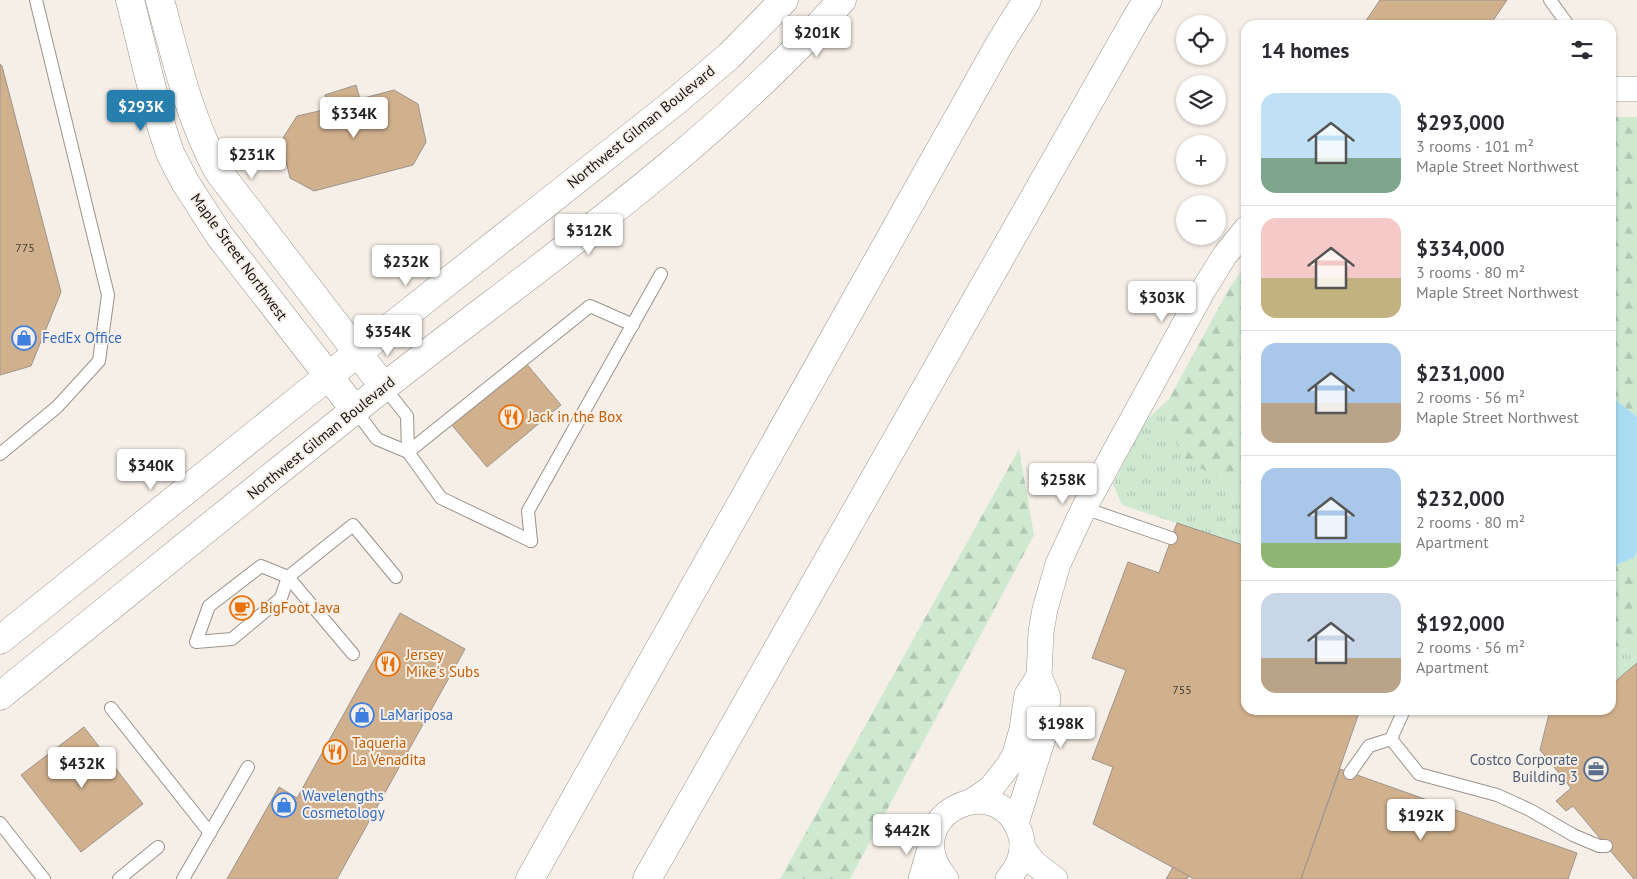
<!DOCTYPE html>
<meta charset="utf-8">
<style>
:root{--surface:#fff;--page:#f2f2f3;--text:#2b2b33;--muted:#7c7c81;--line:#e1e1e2;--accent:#277fae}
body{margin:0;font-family:"PT Sans",sans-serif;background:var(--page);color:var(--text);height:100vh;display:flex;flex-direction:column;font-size:19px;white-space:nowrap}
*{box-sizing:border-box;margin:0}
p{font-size:16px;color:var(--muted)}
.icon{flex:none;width:28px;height:28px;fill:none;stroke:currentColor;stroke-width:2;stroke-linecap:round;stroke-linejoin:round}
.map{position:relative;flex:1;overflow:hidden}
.side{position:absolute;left:1241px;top:20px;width:375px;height:695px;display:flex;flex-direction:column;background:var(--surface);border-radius:15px;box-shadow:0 1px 4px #0004}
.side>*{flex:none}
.buttons{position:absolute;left:1176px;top:15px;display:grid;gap:10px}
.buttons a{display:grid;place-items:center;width:50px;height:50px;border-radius:50%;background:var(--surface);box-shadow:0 1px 4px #0004;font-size:25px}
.price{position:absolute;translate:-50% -42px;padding:0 11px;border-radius:5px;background:#fff;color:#222;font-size:16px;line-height:32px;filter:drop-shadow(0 1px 2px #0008)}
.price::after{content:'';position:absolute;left:50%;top:30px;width:15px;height:11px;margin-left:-8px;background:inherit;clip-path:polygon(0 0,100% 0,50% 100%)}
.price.current{background:var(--accent);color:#fff}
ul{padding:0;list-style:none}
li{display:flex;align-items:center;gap:15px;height:125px;padding:0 20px}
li+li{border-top:1px solid var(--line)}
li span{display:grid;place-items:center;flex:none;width:140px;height:100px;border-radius:15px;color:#555}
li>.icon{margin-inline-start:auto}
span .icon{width:60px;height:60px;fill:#fffc;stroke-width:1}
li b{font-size:21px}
h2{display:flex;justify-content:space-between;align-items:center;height:60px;padding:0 20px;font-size:21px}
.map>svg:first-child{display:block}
.grass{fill:url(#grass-tufts)}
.forest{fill:url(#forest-firs)}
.water{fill:#aadcf4}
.building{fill:#d1b18d;stroke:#9b948d}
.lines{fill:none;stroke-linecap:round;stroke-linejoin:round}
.service-casing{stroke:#99938b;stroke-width:14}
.minor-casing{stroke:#99938b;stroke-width:26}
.tertiary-casing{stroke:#99938b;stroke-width:29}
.motorway-casing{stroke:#99938b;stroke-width:29}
.service{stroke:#fff;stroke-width:12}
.minor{stroke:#fff;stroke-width:25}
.tertiary{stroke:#fff;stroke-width:28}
.motorway{stroke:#fff;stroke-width:28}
.labels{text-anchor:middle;stroke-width:4;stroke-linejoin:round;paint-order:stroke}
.number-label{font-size:12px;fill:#463d32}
.street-label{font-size:15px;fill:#181613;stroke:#f6efe7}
.shop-label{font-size:15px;fill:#366cbe;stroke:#f6efe7;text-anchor:start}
.food-label{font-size:15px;fill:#c56008;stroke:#f6efe7;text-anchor:start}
.service-label{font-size:15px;fill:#4e5e75;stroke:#f6efe7;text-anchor:end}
</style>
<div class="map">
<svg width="1637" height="879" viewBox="0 0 1637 879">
<defs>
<pattern id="grass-tufts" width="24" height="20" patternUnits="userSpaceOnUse" patternTransform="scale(1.25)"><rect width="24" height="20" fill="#cfe9d1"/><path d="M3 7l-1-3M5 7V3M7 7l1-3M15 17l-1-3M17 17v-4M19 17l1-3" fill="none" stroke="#b1c7b3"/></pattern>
<pattern id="forest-firs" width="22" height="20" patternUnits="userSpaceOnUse" patternTransform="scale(1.25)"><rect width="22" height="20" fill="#cfe9d1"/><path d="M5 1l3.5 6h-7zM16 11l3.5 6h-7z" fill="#b1c7b3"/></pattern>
</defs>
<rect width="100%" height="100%" fill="#f6efe7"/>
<g class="grass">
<polygon points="1169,399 1170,426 1242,492 1246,495 1246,546 1122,505 1113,484 1146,420"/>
<polygon points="1637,645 1637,663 1611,685 1611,650 1618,652"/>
</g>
<g class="forest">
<polygon points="1611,117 1637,117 1637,417 1611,396"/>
<polygon points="1246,265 1246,495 1182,457 1170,426 1169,399 1230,287"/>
<polygon points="1019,449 1034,535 850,879 780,879"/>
<polygon points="1637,552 1637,645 1618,652 1611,650 1611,567 1632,558"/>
</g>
<polygon class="water" points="1611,396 1637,417 1637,552 1633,558 1611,567"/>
<g class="building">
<polygon points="1380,0 1507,0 1490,25 1363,25"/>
<polygon points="0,64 2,66 61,292 31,366 0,375"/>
<polygon points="356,85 360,99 394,90 418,104 426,142 413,165 314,191 290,178 281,141 297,116 328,109 325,95"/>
<polygon points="525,362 561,405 487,467 451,424"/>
<polygon points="1177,523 1246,546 1246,710 1360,710 1301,879 1194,879 1093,824 1113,767 1092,759 1126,670 1092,658 1128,562 1159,573"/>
<polygon points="400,613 465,649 337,879 227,879 279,787 297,798"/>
<polygon points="1637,663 1637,879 1634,879 1573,806 1566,811 1556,801 1571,788 1540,750 1550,710 1611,710 1611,685"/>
<polygon points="84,727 143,804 81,852 21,775"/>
<polygon points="1340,769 1577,853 1568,879 1301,879"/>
<polygon points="1173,867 1189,876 1187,879 1166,879"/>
</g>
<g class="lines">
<g class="service-casing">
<g id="service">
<polyline points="1550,0 1568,25"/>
<polyline points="384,387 407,416 408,452"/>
<polyline points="355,410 377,439 408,452 441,498 531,541"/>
<polyline points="408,452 590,306 633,325"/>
<polyline points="0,454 57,407 99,361 108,295 36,0"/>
<polyline points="1084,508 1171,538"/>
<polyline points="531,541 528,511 661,274"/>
<polygon points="261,566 288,577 281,598 232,639 196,642 209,606"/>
<polyline points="353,654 288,577 353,525 396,577"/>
<polyline points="111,708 210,833"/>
<polyline points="1404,710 1391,739 1419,774 1497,795 1530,810 1573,835 1599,846 1606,846"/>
<polyline points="1350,773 1369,746 1391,739"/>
<polyline points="0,823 44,879"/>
<polyline points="119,879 158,847"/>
<polyline points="183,879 248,767"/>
</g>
</g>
<g class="minor-casing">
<g id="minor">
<polyline points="1611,89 1637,89"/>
<polyline points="972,801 991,788 1009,765 1015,754 1022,729 1027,695 1039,676"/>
<polyline points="1016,823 1044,735 1048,697 1039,676 1041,632 1045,609 1058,564 1084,508 1202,292 1225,255 1246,229"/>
<polyline points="1022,847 1034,863 1055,879"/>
<polyline points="921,879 931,845"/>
<path d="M 946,879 C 894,817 998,766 1020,833 C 1026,850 1019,866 1008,879"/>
</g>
</g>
<g class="tertiary-casing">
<g id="tertiary">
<polyline points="130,0 161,125 170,153 185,182 219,235 355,410"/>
<path d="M 160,0 C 176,59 189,117 218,171 L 384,387"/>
<polyline points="0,640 307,393 676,101 729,56 784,0"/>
<path d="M 0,696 C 136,587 270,476 407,369 C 557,253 715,143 842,0"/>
</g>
</g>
<g class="motorway-casing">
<g id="motorway">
<polyline points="530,879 999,45 1027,0"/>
<polyline points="647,879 1137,17 1148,0"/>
</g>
</g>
<use href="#service" class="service"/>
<use href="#minor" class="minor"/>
<use href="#tertiary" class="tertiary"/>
<use href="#motorway" class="motorway"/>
</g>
<defs>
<g id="shop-ring" transform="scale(1.25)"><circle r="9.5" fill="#f6efe7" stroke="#3f7fe0" stroke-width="1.5"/><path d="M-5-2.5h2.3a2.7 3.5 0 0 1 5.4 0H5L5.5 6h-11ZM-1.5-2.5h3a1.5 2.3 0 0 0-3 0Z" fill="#3f7fe0"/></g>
<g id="restaurant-ring" transform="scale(1.25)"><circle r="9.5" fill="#f6efe7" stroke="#e8710a" stroke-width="1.5"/><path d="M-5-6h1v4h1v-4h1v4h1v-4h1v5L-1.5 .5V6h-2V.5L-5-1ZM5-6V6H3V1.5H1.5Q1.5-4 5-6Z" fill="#e8710a"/></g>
<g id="cafe-ring" transform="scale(1.25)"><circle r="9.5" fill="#f6efe7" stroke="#e8710a" stroke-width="1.5"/><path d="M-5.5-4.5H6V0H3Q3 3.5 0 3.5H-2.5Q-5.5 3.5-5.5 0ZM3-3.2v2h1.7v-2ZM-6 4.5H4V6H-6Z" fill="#e8710a"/></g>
<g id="office-ring" transform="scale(1.25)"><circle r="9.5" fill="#f6efe7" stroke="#5c6f8a" stroke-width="1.5"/><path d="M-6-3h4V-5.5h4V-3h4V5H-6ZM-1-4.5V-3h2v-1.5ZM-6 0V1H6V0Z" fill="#5c6f8a"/></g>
</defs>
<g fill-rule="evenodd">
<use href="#shop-ring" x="24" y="338"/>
<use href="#restaurant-ring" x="511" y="417"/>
<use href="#cafe-ring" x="242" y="608"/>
<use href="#restaurant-ring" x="388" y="664"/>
<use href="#shop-ring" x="362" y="715"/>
<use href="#restaurant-ring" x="335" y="752"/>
<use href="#office-ring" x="1596" y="769"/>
<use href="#shop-ring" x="284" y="805"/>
</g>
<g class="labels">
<g class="number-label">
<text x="25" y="252">775</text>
<text x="1182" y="694">755</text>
</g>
<g class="street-label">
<text transform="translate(641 127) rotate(-39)" y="5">Northwest Gilman Boulevard</text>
<text transform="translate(239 257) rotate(54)" y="5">Maple Street Northwest</text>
<text transform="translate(321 438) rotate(-39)" y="5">Northwest Gilman Boulevard</text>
</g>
<g class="shop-label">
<text x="42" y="343">FedEx Office</text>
<text x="380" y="720">LaMariposa</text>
<text x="302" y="801">Wavelengths<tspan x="302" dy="17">Cosmetology</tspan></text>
</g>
<g class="food-label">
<text x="528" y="422">Jack in the Box</text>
<text x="260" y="613">BigFoot Java</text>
<text x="406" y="660">Jersey<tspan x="406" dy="17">Mike's Subs</tspan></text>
<text x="352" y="748">Taqueria<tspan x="352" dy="17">La Venadita</tspan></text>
</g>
<g class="service-label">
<text x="1578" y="765">Costco Corporate<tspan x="1578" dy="17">Building 3</tspan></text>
</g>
</g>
</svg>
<div class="buttons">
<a><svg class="icon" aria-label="locate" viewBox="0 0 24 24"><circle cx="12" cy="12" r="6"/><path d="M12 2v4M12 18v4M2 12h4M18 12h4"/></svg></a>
<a><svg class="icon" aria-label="layers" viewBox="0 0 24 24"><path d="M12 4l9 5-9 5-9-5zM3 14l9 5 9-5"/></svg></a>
<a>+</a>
<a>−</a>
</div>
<b class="price" style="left:817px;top:58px">$201K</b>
<b class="price current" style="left:141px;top:132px">$293K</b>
<b class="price" style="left:354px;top:139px">$334K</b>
<b class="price" style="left:252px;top:180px">$231K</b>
<b class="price" style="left:589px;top:256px">$312K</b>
<b class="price" style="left:406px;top:287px">$232K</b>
<b class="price" style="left:1162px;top:323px">$303K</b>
<b class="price" style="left:388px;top:357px">$354K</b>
<b class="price" style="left:151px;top:491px">$340K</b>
<b class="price" style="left:1063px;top:505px">$258K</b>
<b class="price" style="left:1061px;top:749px">$198K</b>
<b class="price" style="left:82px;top:789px">$432K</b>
<b class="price" style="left:1421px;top:841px">$192K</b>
<b class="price" style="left:907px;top:856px">$442K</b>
<section class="side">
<h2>14 homes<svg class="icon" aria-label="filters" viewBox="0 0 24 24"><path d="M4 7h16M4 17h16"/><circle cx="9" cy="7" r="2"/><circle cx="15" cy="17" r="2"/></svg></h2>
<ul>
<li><span style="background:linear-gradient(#bfe0f5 65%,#7fa58c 0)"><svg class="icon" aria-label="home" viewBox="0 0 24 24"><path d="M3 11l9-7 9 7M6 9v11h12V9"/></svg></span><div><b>$293,000</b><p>3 rooms · 101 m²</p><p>Maple Street Northwest</p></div></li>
<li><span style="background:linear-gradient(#f6c9c9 60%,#c2b280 0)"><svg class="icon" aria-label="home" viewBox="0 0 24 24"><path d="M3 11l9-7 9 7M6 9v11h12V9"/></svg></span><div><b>$334,000</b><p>3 rooms · 80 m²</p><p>Maple Street Northwest</p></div></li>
<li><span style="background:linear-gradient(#a9c7e8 60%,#b9a48a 0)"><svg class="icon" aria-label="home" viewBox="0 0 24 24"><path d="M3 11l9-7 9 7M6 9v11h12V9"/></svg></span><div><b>$231,000</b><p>2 rooms · 56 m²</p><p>Maple Street Northwest</p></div></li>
<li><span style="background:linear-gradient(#a9c7e8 75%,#8fb573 0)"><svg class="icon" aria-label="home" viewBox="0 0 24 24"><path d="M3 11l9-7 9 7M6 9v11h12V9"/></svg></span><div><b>$232,000</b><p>2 rooms · 80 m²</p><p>Apartment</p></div></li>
<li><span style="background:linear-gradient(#c9d6e8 65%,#b9a48a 0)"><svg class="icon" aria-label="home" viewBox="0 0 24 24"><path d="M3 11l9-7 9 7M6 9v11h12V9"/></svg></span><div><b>$192,000</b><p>2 rooms · 56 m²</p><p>Apartment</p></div></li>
</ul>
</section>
</div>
